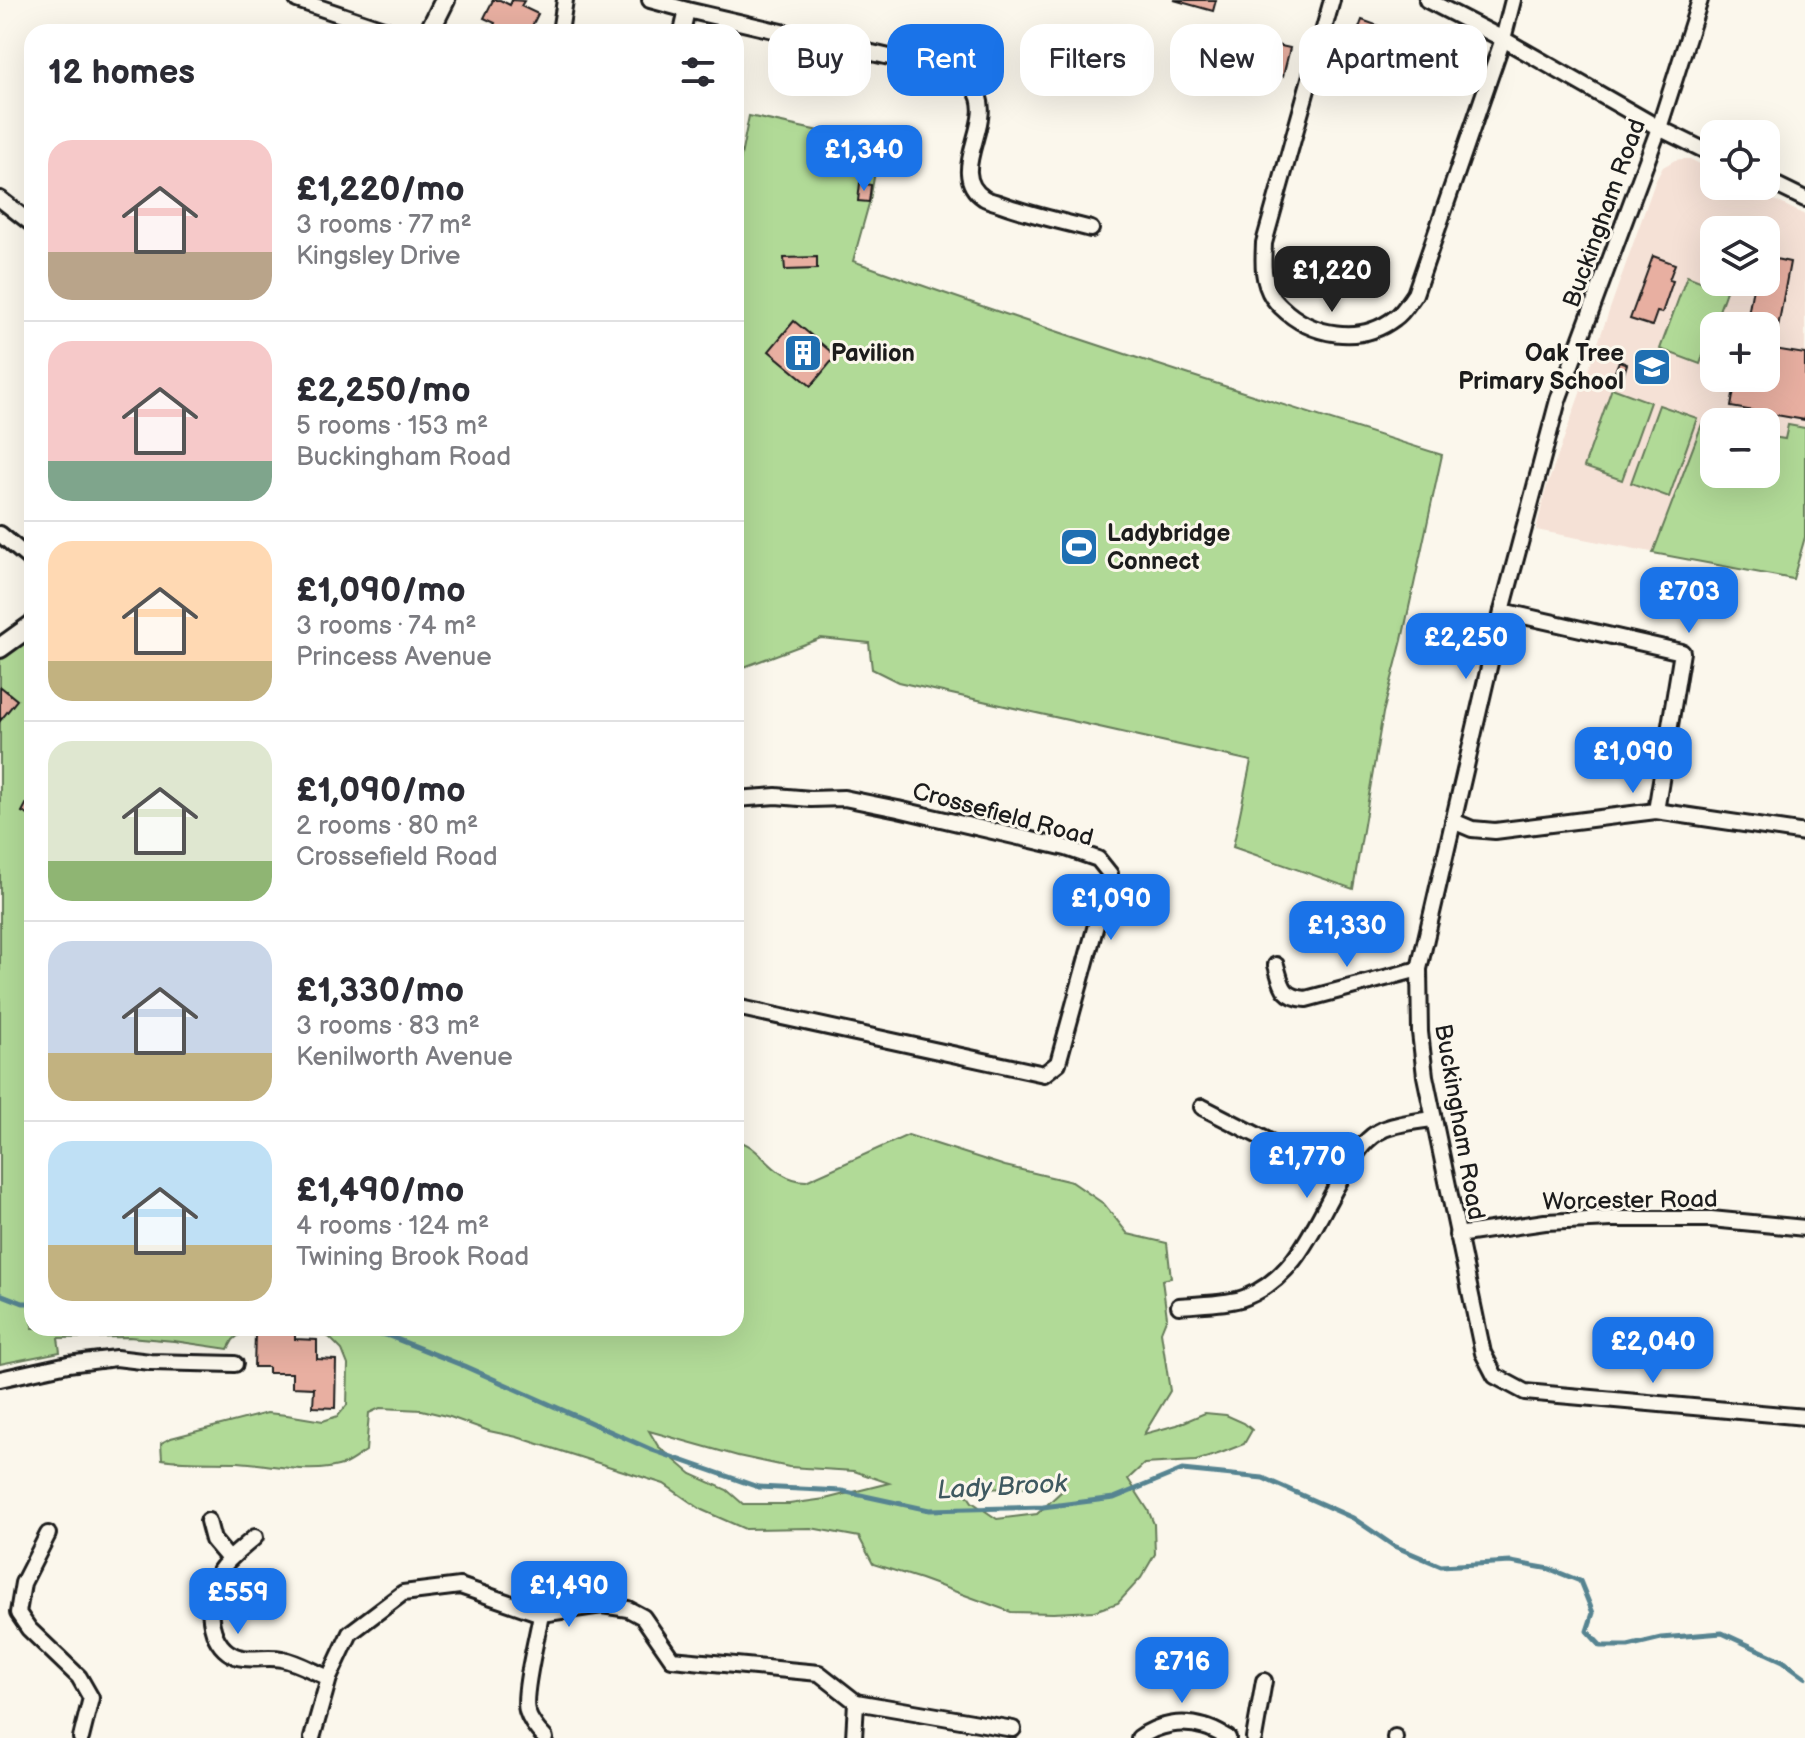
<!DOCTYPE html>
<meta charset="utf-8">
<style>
:root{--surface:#fff;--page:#f2f2f3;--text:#2b2b33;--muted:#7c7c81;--line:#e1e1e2;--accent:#1a73e8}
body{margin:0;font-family:"Balsamiq Sans",sans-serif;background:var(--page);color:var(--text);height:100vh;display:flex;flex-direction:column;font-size:30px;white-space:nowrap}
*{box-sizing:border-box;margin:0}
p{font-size:26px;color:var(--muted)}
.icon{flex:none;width:44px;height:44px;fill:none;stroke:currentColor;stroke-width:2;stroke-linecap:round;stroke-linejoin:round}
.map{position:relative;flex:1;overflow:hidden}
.side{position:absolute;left:24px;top:24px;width:720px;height:1312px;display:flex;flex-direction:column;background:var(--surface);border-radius:24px;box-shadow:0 8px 32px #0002}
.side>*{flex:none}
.top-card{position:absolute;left:768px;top:24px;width:760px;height:72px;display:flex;gap:16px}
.controls{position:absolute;left:1700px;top:120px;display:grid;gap:16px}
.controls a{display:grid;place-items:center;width:80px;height:80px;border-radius:16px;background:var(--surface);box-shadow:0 8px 32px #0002;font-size:40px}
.price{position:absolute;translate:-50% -68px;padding:0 18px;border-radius:16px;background:var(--accent);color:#fff;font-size:26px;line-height:52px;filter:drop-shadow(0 2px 4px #0008)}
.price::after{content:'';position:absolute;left:50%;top:48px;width:24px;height:18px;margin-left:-12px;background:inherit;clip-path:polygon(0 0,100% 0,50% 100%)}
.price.selected{background:#222;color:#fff}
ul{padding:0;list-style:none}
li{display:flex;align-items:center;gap:24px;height:200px;padding:0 24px}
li+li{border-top:2px solid var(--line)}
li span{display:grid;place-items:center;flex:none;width:224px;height:160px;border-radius:24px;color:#555}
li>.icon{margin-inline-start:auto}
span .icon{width:96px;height:96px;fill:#fffc;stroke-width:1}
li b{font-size:34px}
h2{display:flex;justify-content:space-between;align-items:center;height:96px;padding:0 24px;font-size:34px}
.tag{padding:0 28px;border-radius:24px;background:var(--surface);box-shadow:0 8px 32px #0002;font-size:28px;line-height:72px}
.tag.selected{background:var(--accent);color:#fff}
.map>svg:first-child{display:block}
.built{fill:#f5e1d6;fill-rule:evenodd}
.green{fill:#b1da97;stroke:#667b5a;stroke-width:2;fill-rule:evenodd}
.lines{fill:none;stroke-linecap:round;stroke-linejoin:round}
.stream{stroke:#578491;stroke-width:5}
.building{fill:#e8afa1;stroke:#1c1c1c;stroke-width:2}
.minor-casing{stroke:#1c1c1c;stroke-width:20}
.tertiary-casing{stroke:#1c1c1c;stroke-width:24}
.minor{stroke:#fbf7ec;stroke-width:14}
.tertiary{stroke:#fbf7ec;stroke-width:18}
.labels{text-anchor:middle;stroke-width:6;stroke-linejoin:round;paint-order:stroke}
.street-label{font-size:24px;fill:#1c1c1c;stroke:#fbf7ec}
.poi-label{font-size:24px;font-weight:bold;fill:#1c1c1c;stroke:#fbf7ec;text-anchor:start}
.water-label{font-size:26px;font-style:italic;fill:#3f5960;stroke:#fbf7ec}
</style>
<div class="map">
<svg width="1805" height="1738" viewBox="0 0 1805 1738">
<rect width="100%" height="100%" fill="#fbf7ec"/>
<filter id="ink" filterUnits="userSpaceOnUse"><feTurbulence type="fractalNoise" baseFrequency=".0125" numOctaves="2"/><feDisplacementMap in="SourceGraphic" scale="16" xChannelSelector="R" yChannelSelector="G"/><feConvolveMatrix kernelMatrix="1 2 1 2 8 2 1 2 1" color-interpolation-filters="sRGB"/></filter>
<g filter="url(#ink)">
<path class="built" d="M 1682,159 L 1690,159 L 1714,171 L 1714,186 L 1746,186 L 1805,215 L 1805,537 L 1793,579 L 1536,530 L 1546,489 L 1655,182 L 1663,167 L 1675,160 ZM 1714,230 L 1766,230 L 1766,282 L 1714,282 ZM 1714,326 L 1766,326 L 1766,378 L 1714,378 ZM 1714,422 L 1766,422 L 1766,474 L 1714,474 Z"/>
<g class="green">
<path d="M 749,116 L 880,144 L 870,200 L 853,261 C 1048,331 1245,393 1442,455 L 1402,640 L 1383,713 L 1353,889 L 1233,847 L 1251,761 L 898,682 L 872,669 L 869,643 L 821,638 L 736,670 L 736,181 Z"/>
<polygon points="1687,276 1726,291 1700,364 1660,349"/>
<polygon points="1612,388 1650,402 1622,480 1584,467"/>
<polygon points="1659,405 1697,418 1669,497 1631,483"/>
<polygon points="1702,424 1714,427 1714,474 1766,474 1766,436 1785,439 1788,425 1805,428 1805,537 1793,579 1653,553"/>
<polygon points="32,625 32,1328 247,1328 233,1340 228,1349 174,1341 129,1337 58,1338 60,1352 0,1364 0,648"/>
<path d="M 908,1135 L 1005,1166 L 1072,1182 L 1104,1204 L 1128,1234 L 1167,1243 L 1171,1278 L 1162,1280 L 1167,1317 L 1161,1332 L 1170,1391 L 1144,1434 L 1177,1425 L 1205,1413 L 1226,1415 L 1244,1423 L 1252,1430 L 1244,1444 L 1221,1453 L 1196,1461 L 1144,1464 L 1128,1479 L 1148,1510 L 1154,1524 L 1155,1554 L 1141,1578 L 1118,1603 L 1094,1611 L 1053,1613 L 1011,1612 L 921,1579 L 873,1564 L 859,1537 L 811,1528 L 745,1529 L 702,1510 L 664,1484 L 517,1437 L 489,1431 L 450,1417 L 422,1410 L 380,1408 L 369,1413 L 366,1451 C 359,1455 352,1461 345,1464 C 310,1476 273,1464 238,1462 C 213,1461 187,1463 162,1459 L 161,1443 L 171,1438 L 267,1413 L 287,1415 L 323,1421 L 338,1416 L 347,1405 L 348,1365 L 342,1350 L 330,1338 L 312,1328 L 736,1328 L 736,1141 C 762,1144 770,1180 806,1181 ZM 649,1431 L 738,1456 L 789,1467 L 854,1471 L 889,1483 L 825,1499 L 789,1504 L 743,1504 L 727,1490 L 691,1474 L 658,1446 ZM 1029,1487 L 1064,1489 L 1037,1514 L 997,1519 L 972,1502 L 964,1490 Z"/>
</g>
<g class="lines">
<g class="stream">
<polyline points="0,1294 23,1303 32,1303"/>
<polyline points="356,1328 389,1336 464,1366 652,1450 758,1487 842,1491 929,1510 1043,1507 1114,1498 1182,1470 1263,1478 1353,1518 1394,1546 1441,1566 1511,1562 1550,1569 1580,1581 1593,1613 1587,1631 1601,1646 1628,1646 1661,1638 1722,1633 1783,1661 1805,1677"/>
</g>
</g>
<g class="building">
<polygon points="493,0 500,0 510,5 512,0 524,1 521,6 538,14 529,32 491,32 495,23 484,18"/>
<polygon points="1174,0 1216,0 1213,11"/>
<polygon points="1362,20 1387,29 1384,37 1388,38 1385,48 1381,47 1380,52 1371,50 1369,56 1351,50"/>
<polygon points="1393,31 1420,40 1419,42 1427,45 1419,67 1385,54"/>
<polygon points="1267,43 1290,48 1283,76 1249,68 1254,47 1265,50"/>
<polygon points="1434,45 1461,54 1453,77 1426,68"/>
<polygon points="860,183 871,185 869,202 858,201"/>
<polygon points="1653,256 1675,264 1669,280 1673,281 1662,313 1657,312 1652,326 1630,319"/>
<polygon points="817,257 817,269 785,270 784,258"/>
<polygon points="1766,257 1790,262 1774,349 1805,354 1805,420 1731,407 1736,378 1766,378 1766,326 1746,326 1754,282 1766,282"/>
<polygon points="794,321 836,356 811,386 769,351"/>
<polygon points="1619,361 1627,364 1622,380 1613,377"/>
<polygon points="1,687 17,700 0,721 0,688"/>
<polygon points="32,793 32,817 22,812"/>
<polygon points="270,1328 295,1328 295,1339 317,1340 317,1359 336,1360 335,1408 313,1407 314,1388 292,1387 292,1373 268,1373 268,1367 254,1367 255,1334 270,1334"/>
</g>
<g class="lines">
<g class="minor-casing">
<g id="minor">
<polyline points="297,0 392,32"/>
<path d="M 650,0 L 687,10 L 924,65 C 941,70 963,73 974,88 C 999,120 944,172 984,198 C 989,201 996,202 1001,204 C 1031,215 1061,221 1091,229"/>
<path d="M 1332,0 L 1264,243 C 1263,263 1262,281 1273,298 C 1273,299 1280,306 1281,307 C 1311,336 1360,345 1395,318 C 1403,313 1409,302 1415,294 L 1503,39 L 1513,0"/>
<polyline points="1427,0 1503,39 1659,128 1714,155"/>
<polyline points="1700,0 1659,128 1558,400 1502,611 1419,969 1420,1032 1425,1076 1483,1353 1495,1376 1525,1392 1805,1417"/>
<polyline points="560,32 565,0"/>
<polyline points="682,32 687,10"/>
<polyline points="1766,180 1805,199"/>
<polyline points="0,199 32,224"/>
<polyline points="0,534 32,561"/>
<polyline points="1502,611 1682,652 1656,811"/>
<polyline points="736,799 776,796 811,799 844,798 898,809 1066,848 1098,859 1110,874 1058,1063 1044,1074 736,1007"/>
<polyline points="1453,821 1472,829 1495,831 1656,811 1805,833"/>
<path d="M 1276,965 C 1282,985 1282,997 1306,999 L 1419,969"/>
<polyline points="1202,1107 1341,1178"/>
<polyline points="1457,1235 1545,1222 1612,1219 1711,1219 1805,1228"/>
<path d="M 1179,1306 C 1197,1304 1231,1304 1246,1297 C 1302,1274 1317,1215 1347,1169 C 1357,1152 1366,1137 1384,1129 C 1399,1123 1417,1121 1433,1119"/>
<polyline points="0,1379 68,1364 116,1358 150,1362 235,1364"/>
<polyline points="208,1521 213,1540 229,1559"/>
<polyline points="48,1534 23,1583 18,1613 29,1629 79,1677 91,1698 81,1738"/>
<path d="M 255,1537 C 243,1548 228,1558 219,1572 C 206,1592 206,1636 228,1652 C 244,1664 264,1655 282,1659 C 298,1662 314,1672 329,1678"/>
<path d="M 541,1614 C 538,1634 522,1694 527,1711 C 530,1721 538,1731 545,1738"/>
<polyline points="856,1702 1013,1729"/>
<polyline points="1395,1737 1395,1738"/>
<polyline points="312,1738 329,1678 350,1633 403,1593 460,1586 541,1614 602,1605 628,1609 643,1617 672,1659 819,1673 856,1702 854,1738"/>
<path d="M 1139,1738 C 1158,1724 1182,1720 1205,1727 C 1213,1729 1221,1734 1228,1738"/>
<polyline points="1254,1738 1264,1681"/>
</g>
</g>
<g class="tertiary-casing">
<g id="tertiary">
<polyline points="429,32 445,0"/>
<polyline points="0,648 32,625"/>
</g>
</g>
<use href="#minor" class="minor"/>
<use href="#tertiary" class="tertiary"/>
</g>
</g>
<defs>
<g id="building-square" transform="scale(2)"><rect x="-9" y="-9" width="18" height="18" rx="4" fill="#1f6fb2" stroke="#fbf7ec"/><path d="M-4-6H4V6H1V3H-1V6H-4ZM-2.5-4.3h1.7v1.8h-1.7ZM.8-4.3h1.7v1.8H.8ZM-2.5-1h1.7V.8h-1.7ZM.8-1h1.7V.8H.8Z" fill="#fff"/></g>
<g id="school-square" transform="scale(2)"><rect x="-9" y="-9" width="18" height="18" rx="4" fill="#1f6fb2" stroke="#fbf7ec"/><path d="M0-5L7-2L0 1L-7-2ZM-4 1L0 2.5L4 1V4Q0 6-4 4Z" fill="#fff"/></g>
<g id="stadium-square" transform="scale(2)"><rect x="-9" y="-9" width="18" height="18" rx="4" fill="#1f6fb2" stroke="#fbf7ec"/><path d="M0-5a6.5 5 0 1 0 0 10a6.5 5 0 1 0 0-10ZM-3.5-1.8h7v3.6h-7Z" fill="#fff"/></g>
</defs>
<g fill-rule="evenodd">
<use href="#building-square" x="803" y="353"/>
<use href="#school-square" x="1652" y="367"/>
<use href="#stadium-square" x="1079" y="547"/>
</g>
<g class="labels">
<g class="street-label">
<text transform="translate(1604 213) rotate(-70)" y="8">Buckingham Road</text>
<text transform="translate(1003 814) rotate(15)" y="8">Crossefield Road</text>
<text transform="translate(1460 1122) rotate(80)" y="8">Buckingham Road</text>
<text transform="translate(1630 1200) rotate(-1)" y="8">Worcester Road</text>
</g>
<g class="poi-label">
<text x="831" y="361">Pavilion</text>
<text x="1624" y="361" text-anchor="end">Oak Tree<tspan x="1624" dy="28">Primary School</tspan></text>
<text x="1107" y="541">Ladybridge<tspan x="1107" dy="28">Connect</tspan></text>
</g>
<g class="water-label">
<text transform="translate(1002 1486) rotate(-3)" y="9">Lady Brook</text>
</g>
</g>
</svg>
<div class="controls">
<a><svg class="icon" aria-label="locate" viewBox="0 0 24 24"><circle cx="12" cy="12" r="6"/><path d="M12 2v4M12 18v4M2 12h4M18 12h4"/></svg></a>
<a><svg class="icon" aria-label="layers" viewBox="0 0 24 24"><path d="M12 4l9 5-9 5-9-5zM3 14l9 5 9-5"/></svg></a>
<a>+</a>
<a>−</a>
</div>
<b class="price" style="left:864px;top:193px">£1,340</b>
<b class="price selected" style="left:1332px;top:314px">£1,220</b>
<b class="price" style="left:1689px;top:635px">£703</b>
<b class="price" style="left:1466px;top:681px">£2,250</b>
<b class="price" style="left:1633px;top:795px">£1,090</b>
<b class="price" style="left:1111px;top:942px">£1,090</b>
<b class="price" style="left:1347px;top:969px">£1,330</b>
<b class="price" style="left:1307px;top:1200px">£1,770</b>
<b class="price" style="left:1653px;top:1385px">£2,040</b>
<b class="price" style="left:569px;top:1629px">£1,490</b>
<b class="price" style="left:238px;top:1636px">£559</b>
<b class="price" style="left:1182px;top:1705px">£716</b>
<div class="top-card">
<a class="tag">Buy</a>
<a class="tag selected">Rent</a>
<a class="tag">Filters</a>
<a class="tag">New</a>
<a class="tag">Apartment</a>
</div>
<section class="side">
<h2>12 homes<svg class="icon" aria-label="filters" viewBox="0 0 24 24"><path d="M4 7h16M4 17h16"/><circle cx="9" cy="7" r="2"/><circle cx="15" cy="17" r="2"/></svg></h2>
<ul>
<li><span style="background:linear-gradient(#f6c9c9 70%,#b9a48a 0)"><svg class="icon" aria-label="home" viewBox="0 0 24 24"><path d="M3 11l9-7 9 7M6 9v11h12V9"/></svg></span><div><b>£1,220/mo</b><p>3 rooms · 77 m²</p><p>Kingsley Drive</p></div></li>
<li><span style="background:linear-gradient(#f6c9c9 75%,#7fa58c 0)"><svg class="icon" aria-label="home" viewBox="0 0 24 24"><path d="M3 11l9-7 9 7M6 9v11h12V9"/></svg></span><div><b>£2,250/mo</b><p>5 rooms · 153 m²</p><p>Buckingham Road</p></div></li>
<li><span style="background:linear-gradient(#ffd9b3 75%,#c2b280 0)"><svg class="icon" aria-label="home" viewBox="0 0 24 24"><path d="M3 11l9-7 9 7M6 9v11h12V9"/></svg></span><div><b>£1,090/mo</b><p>3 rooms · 74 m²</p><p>Princess Avenue</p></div></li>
<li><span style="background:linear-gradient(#dfe7d0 75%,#8fb573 0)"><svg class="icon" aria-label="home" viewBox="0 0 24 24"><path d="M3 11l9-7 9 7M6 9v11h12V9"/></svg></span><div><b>£1,090/mo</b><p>2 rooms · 80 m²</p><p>Crossefield Road</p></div></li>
<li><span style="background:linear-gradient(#c9d6e8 70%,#c2b280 0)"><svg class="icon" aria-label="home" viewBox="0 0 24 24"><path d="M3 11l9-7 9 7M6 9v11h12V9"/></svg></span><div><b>£1,330/mo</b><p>3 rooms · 83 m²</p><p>Kenilworth Avenue</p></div></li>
<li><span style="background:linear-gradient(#bfe0f5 65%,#c2b280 0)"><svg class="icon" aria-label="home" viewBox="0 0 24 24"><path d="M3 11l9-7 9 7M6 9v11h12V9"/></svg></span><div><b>£1,490/mo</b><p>4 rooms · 124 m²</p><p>Twining Brook Road</p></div></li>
</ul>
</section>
</div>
